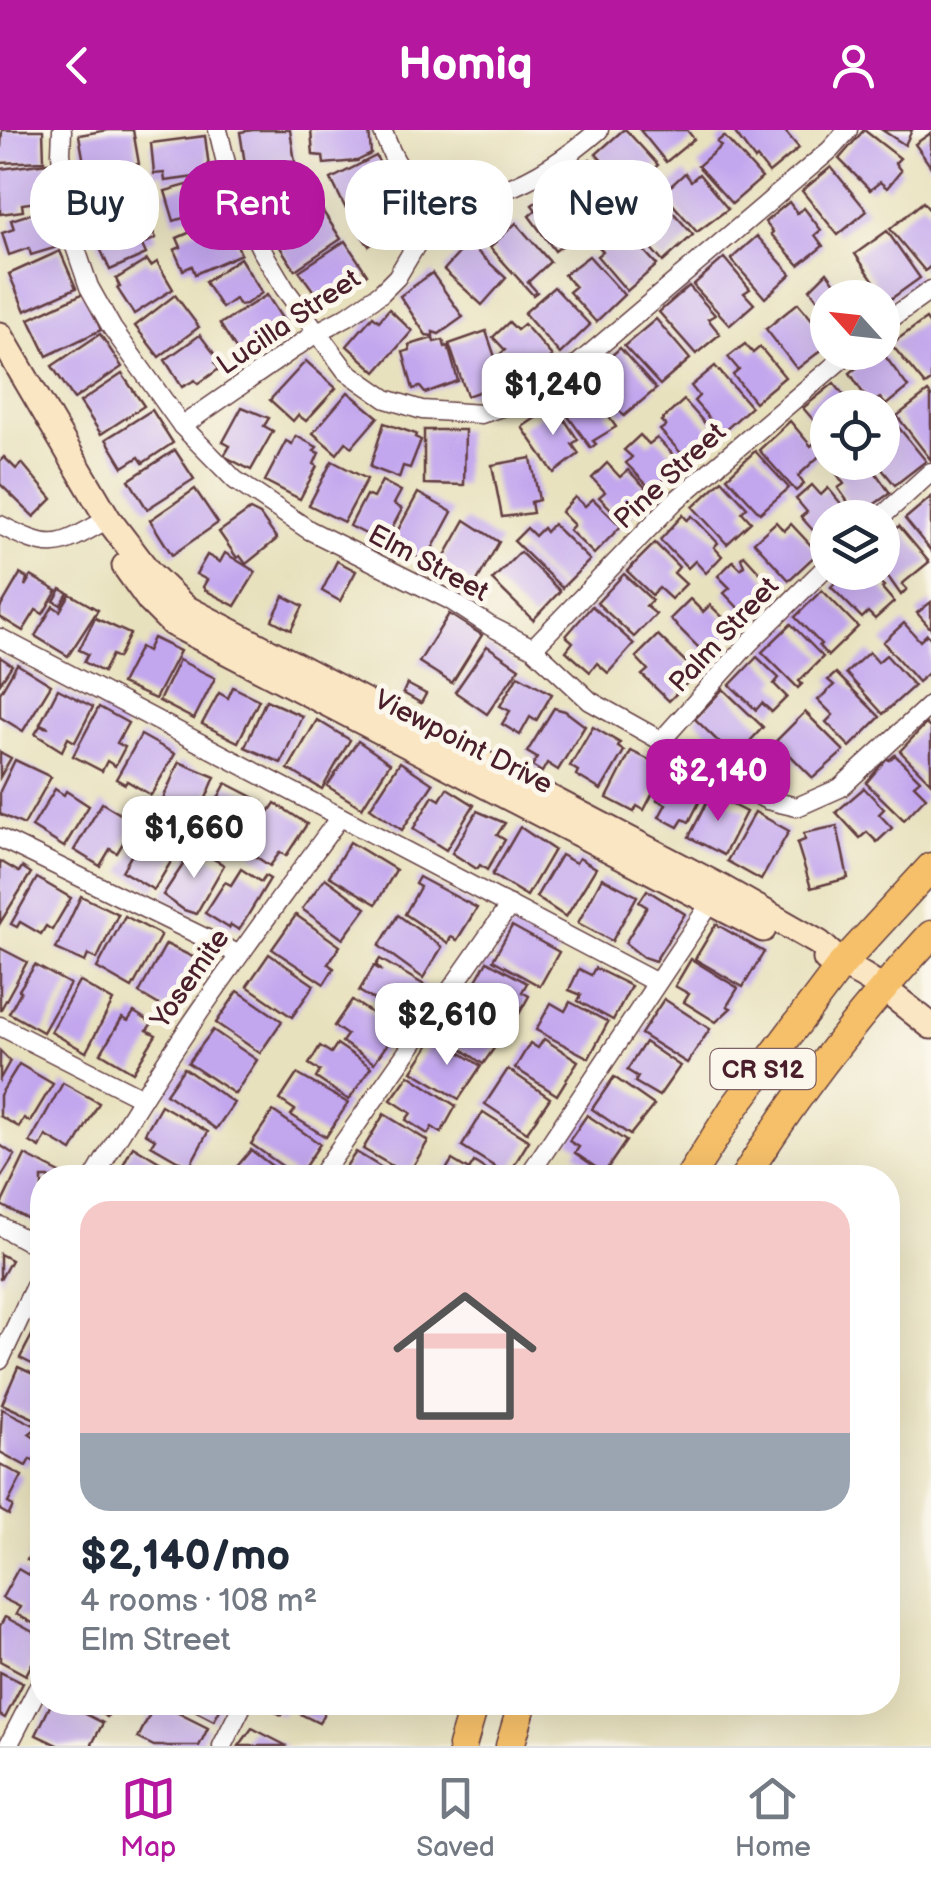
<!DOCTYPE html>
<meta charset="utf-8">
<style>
:root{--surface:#fff;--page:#f2f2f3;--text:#1f2937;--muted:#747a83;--line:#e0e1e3;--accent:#b5179e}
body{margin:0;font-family:"Balsamiq Sans",sans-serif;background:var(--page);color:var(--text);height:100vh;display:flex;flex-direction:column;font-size:38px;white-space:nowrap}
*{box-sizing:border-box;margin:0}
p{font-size:32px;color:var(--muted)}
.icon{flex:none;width:55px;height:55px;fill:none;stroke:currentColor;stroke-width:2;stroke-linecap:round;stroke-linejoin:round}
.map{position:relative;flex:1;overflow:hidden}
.drawer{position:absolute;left:30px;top:1035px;width:870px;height:550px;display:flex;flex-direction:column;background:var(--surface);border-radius:40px;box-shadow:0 10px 40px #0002}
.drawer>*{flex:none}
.top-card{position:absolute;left:30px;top:30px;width:872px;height:90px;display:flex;gap:20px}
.needle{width:65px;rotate:297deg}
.buttons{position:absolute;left:810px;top:150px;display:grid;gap:20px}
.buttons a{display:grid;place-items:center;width:90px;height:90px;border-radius:50%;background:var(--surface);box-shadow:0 10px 40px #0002;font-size:50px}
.price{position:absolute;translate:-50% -85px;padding:0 22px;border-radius:20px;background:#fff;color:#222;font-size:32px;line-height:65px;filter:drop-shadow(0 2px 5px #0008)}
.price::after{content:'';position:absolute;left:50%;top:60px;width:30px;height:22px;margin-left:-15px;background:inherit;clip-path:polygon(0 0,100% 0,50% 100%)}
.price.current{background:var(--accent);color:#fff}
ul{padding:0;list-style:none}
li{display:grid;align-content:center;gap:20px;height:530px;padding:0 50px}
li+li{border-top:2px solid var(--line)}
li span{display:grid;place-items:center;height:310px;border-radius:30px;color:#555}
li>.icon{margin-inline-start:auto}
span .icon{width:180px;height:180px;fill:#fffc;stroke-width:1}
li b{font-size:42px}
.pill{padding:0 35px;border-radius:40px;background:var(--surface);box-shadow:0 10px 40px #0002;font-size:35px;line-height:90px}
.pill.current{background:var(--accent);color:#fff}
header{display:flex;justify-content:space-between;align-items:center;height:130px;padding:0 50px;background:var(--accent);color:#fff;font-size:45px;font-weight:700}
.menu{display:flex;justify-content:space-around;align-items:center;height:140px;border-top:2px solid var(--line);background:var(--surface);font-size:28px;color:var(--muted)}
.menu a{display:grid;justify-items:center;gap:5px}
.menu .current{color:var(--accent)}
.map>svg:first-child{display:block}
.building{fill:#c2a6ee}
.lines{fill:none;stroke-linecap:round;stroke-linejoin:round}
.street-casing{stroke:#623c41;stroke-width:21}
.secondary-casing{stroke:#623c41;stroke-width:29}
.primary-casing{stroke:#623c41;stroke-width:31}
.street{stroke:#fff;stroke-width:18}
.secondary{stroke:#fbe6c4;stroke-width:25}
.primary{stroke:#f6c06b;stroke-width:28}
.labels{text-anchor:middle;stroke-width:10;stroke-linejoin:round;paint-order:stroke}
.shield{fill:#fbf7ec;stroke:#7f6065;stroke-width:2.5}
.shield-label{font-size:25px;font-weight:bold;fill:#4a1f2b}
.street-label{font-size:28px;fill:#4a1f2b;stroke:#fbf7ec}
</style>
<header><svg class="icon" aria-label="back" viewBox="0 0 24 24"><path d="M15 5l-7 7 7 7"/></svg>Homiq<svg class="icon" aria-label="person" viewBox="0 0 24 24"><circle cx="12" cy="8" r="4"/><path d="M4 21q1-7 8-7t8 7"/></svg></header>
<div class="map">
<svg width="931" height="1616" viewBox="0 0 931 1616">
<rect width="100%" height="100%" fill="#fbf7ec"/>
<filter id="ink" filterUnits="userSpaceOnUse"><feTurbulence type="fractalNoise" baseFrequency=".01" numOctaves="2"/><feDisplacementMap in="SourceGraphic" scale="20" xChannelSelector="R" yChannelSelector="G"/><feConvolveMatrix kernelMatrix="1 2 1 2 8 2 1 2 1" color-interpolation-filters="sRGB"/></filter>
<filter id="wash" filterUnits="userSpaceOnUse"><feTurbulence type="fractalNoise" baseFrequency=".0048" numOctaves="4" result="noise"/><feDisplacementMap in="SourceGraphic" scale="40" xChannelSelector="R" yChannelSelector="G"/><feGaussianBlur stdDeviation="2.25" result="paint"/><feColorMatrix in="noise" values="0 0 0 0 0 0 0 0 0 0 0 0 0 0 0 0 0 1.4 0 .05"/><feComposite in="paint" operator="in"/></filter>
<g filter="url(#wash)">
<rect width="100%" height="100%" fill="#e8e1bd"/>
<g id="blocks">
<g class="building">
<polygon points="2,0 43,0 44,31 0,33"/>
<polygon points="108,0 133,0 139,34 86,44 79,5"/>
<polygon points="253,0 290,0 295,32 246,40 240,2"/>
<polygon points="311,0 369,0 371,24 357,31 324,34 323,26 313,25"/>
<polygon points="623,0 626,0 658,35 629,61 596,24"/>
<polygon points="640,0 687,0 694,9 666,32"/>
<polygon points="733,0 784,0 799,18 769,43 757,28 755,30"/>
<polygon points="864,0 900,28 895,33 901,41 887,58 880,52 870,60 839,29"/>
<polygon points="882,0 912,0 905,15"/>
<polygon points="931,3 931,37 915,14"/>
<polygon points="205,6 210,45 165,51 164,43 154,44 151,13"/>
<polygon points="724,6 762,48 732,74 698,36 721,16 717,12"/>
<polygon points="376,26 393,59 360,77 357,71 345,77 331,49"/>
<polygon points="590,29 625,72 596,98 560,54"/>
<polygon points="48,33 50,47 42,48 45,71 22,74 23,81 0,84 0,39"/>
<polygon points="298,37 313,62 301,69 305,75 298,79 300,82 271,97 252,63"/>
<polygon points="831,37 867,81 838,105 802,61"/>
<polygon points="685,43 691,51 699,44 728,79 697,102 663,63"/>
<polygon points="120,44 123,52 137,46 144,66 129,72 133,81 96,94 83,57"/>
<polygon points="209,49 220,86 191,94 189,86 174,91 165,61"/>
<polygon points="395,61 414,85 405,92 409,98 388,113 383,106 369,116 357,99 377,85 372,77"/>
<polygon points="558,61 585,99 555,121 529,86 536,80 532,75 550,62 552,65"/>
<polygon points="657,64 693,105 663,132 627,91"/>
<polygon points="789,72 797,83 804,78 821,100 815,105 823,116 799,135 771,104 773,102 765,92"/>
<polygon points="923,72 931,82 931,136 925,141 890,99"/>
<polygon points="320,77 341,109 295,140 274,108"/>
<polygon points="49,78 61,116 31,125 29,118 9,125 2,103 14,99 11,90"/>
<polygon points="225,87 241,124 195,144 192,136 183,140 174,120 181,117 177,108"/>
<polygon points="130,88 133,95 147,89 156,108 142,115 146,124 110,140 94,105"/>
<polygon points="516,93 550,132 528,152 537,162 533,165 490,117"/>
<polygon points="887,101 920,148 888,171 855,124"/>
<polygon points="615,102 620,108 627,102 657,135 627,161 597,126 603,121 598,116"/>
<polygon points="757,106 791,144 765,168 731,129"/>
<polygon points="345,111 367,144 323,174 299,141"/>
<polygon points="468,113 506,148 482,175 444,140"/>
<polygon points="60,121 76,158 25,181 9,144"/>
<polygon points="589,126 624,165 596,192 569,162 575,157 564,145"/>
<polygon points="240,128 262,163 246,174 239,175 235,169 222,178 205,152"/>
<polygon points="724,128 750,159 744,163 754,174 730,195 693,155"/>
<polygon points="147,130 151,136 157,132 173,159 134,184 117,158 120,157 116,149"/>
<polygon points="827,142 846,168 828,168 828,183 810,159"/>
<polygon points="432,143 463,187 439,204 433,202 433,206 426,205 400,166"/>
<polygon points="689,156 715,185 708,189 720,204 696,224 659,182"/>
<polygon points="554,157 590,195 560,224 524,183"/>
<polygon points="84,163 101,200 47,226 29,189"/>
<polygon points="175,165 199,197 159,227 135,196"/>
<polygon points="267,165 285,193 282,201 241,227 220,194"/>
<polygon points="798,173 825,205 828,215 797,239 766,199"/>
<polygon points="389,179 412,201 376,242 347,216 373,186 379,191"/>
<polygon points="656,189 690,229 660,255 624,216"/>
<polygon points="926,189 931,196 931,251 925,255 891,214"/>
<polygon points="509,192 517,200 524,194 552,226 524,252 499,225 505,220 493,207"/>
<polygon points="486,201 504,253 467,266 449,214"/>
<polygon points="100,204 122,237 74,269 52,236"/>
<polygon points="200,205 219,230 215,233 219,239 198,254 195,250 182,257 165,230"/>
<polygon points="433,208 434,212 443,210 445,217 448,216 458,251 425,263 420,257 413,259 403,222 410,220 409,215"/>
<polygon points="745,214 753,223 760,217 785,247 755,272 733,245 739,240 728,227"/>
<polygon points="620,218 656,259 624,286 590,245"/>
<polygon points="882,222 908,257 886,275 880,268 870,274 850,243 874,224"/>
<polygon points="306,231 336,258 306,291 298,285 293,291 270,270"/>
<polygon points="715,236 751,277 722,303 694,271 699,266 691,256"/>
<polygon points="122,244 144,276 101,304 80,272"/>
<polygon points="588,248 611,280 606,283 616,297 593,311 596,314 591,318 557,271"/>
<polygon points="834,253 854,278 828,278 828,307 803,278"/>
<polygon points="348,262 378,287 352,317 346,312 337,324 313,303"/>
<polygon points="928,262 931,266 931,330 897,286"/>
<polygon points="684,270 718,308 690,333 660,300 666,296 661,291"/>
<polygon points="555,275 578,310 572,314 579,324 554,343 522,297"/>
<polygon points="242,277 269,288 264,296 273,301 251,340 224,326 230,316 223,312"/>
<polygon points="152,280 173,313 143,333 139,327 123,337 106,309"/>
<polygon points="891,288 926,331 895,355 876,332 882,332 882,295"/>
<polygon points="790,291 811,316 819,309 827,319 798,346 804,354 796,361 759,320"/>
<polygon points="384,293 416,304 415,307 421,310 410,338 403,336 399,348 370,337"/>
<polygon points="424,300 465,300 464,355 424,354"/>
<polygon points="640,305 649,314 657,308 681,333 652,360 626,333 632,327 624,320"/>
<polygon points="296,306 317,317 314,321 319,323 314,334 317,336 300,369 265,351 286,311 292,314"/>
<polygon points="175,320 194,349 147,379 129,350"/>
<polygon points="755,321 789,358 760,383 727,347"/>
<polygon points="4,327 16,339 22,333 52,369 34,387 0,354 0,331"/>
<polygon points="531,328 539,370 531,372 533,383 502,387 492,335"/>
<polygon points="332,331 367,349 344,392 309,375"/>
<polygon points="838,332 855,332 858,337 868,332 890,363 858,386 838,358 844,354 832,337"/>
<polygon points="607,333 620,347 628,340 653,365 624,392 599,367 605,362 592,348"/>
<polygon points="722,350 747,377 742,382 751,392 727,414 693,377"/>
<polygon points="382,351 401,361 394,374 402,379 384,413 350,396 366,365 373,368"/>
<polygon points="812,355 821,365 828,358 853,388 828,388 828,417 801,387 807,382 796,369"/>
<polygon points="195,359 218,393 172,425 150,390"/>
<polygon points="418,363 452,382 425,432 391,413"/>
<polygon points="575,367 585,376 593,369 621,396 594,424 569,400 574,395 561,382"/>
<polygon points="931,367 931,421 905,389"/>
<polygon points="250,380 260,385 277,409 246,434 240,426 237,428 219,402"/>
<polygon points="683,385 687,390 692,386 718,413 714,417 722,426 706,443 695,431 688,438 660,410"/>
<polygon points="465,390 499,412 473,458 438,438"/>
<polygon points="776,392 784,401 791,394 818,423 789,450 754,412"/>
<polygon points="553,394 590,430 562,458 514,411 527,398 535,406 543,398 546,402"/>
<polygon points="899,396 929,432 902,454 907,459 901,465 882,438 882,410"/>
<polygon points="655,413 679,437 674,443 686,454 671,469 659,458 652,465 627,441"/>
<polygon points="520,422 560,461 533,490 492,450"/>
<polygon points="225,423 256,442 235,476 205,460 203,457 207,450 196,444 207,425 220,432"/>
<polygon points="744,425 776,460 748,488 724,463 730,458 718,446 733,431 741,439 744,436 741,428"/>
<polygon points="337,431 356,441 340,471 322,461"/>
<polygon points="845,442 868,442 884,456 882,458 894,472 875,489 868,482 862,488 831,457"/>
<polygon points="20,444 27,448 25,456 31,446 57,461 43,484 36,480 23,501 0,487 0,478"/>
<polygon points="624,444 652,470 646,476 656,484 634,507 597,473"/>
<polygon points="61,459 68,463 61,475 54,471"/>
<polygon points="822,460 858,497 828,526 819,516 821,514 795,487"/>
<polygon points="70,464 98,480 68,526 35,506 53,476 60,481"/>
<polygon points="284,466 303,476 291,500 272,490"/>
<polygon points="690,469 703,482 710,475 735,499 708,527 670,489"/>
<polygon points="931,472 931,499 917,483"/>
<polygon points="592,476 634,514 608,543 597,533 590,542 566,521 573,512 566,506"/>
<polygon points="449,484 482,505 452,553 419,532"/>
<polygon points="95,488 130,504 118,528 112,525 103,542 84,532 88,524 79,520"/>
<polygon points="904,493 920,511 927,504 931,509 931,541 918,552 883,512"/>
<polygon points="791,494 823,527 799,551 802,554 798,558 762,522"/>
<polygon points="658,505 697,543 669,571 642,545 648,540 636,527"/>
<polygon points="153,508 180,521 155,569 121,554 140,517 147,521"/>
<polygon points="487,516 519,538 487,584 455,562"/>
<polygon points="869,522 878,532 886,525 914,556 883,584 846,543"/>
<polygon points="0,527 12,535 0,553"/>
<polygon points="757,527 779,548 774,554 787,567 772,582 762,573 756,580 730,555"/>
<polygon points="179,530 215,548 194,589 159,571"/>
<polygon points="17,534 51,555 23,601 0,587 0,563"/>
<polygon points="836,543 880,587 850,617 826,592 833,585 818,570 834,555 828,550"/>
<polygon points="518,545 552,564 536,591 530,587 520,605 502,594 510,581 500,576"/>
<polygon points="407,554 426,564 421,573 403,563"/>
<polygon points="233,557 259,570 238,612 202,594 219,563 228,568"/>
<polygon points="58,559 93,577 75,612 68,608 62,621 35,604 40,596 49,598 40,594"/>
<polygon points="723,559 763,597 737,625 728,621 695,589"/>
<polygon points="266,570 302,586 281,633 245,617"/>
<polygon points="99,577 128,593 117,613 125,617 115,636 107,631 102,641 73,626"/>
<polygon points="554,578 565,581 585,596 558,640 547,633 542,642 532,636 537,628 527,622"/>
<polygon points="805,582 844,621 813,648 776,611"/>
<polygon points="317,590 350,610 322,659 288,639"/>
<polygon points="926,594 931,599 931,653 900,621"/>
<polygon points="593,597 620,613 618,617 624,621 601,660 576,645 578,641 570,636"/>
<polygon points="141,605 175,624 151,665 127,651 125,654 116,649"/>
<polygon points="358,611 390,633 362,678 327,656"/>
<polygon points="631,621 666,638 644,680 637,676 634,682 607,668"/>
<polygon points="0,622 11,628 0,647"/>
<polygon points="895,625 920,650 914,655 926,667 904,690 866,653 887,628 889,630"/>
<polygon points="15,630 51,647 24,695 0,684 0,661"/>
<polygon points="179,632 215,647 201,680 194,677 188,691 159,678"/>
<polygon points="400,632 433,654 402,700 370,678"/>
<polygon points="673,639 707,657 689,692 683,689 678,697 659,687 666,674 657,670"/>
<polygon points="226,653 261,671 239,713 204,695"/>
<polygon points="447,658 474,675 446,720 413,699 433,666 440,670"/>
<polygon points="864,658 884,679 879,684 892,698 877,712 867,702 860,708 836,682"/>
<polygon points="55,659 64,665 66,661 89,676 64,717 32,697"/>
<polygon points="711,664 746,682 724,725 689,707"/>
<polygon points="102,673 135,693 117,723 110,719 100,736 74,720"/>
<polygon points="275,673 307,694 286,726 280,722 270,736 252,724 255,721 252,719 258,709 253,706"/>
<polygon points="477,681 505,693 497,705 505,710 487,740 480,735 477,739 452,723"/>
<polygon points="755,682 789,701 761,750 727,731"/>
<polygon points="153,689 178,704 181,701 187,705 154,760 122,741"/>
<polygon points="837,696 848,748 811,758 797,713 805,710 804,703"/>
<polygon points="520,697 554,720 527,766 492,745"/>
<polygon points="350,712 396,740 376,774 329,746"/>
<polygon points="194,718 224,735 196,784 184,780 163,765"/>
<polygon points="561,725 576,733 579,728 596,738 566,787 536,767"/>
<polygon points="0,731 19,742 22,737 31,743 0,793"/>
<polygon points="241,739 261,752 265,746 270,749 239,800 231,795 229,798 205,783 225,752 231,755"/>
<polygon points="419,747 477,778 457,810 451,807 448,813 405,784 420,757 415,754"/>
<polygon points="37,748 71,768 52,800 46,796 41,804 20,792 17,797 11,794"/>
<polygon points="325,748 366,778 343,809 302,779"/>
<polygon points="602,748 637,766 612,811 578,793"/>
<polygon points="647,760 685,784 655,831 643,827 625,813 647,777 639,772"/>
<polygon points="81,766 118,784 97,829 88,825 85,832 56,819"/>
<polygon points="296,785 340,816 328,834 334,838 324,854 272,819"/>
<polygon points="398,785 442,817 423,848 379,816"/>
<polygon points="125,786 161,805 132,858 97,838"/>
<polygon points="716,794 764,822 743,857 695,829"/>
<polygon points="512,796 559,822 540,856 493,830"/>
<polygon points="166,814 195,828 190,837 197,841 178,877 170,872 166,879 139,863"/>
<polygon points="0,818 27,832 0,881"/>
<polygon points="269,824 314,855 292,887 247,856"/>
<polygon points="380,829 426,856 406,889 359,861 374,836 382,841 376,835"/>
<polygon points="691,829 738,858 727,876 731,878 716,892 684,872 689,864 675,856"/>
<polygon points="487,831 527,853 522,862 529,866 515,891 468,865"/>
<polygon points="35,835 70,854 43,902 9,883 21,861 19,860"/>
<polygon points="595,838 631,856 613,890 578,871 581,865 569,860 579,839 591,845"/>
<polygon points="79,851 113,871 86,922 51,902"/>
<polygon points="238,861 282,891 260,923 216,893"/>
<polygon points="664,869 710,899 687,933 641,904"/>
<polygon points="352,870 397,900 374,933 342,912 347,905 334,896"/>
<polygon points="462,870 504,904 483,934 439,903"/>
<polygon points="570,872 608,892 589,928 536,900 551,873 565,881"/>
<polygon points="134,882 152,893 147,900 156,905 133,942 101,923 122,888 128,891"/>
<polygon points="213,900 257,930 235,964 188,933"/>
<polygon points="435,906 481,936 459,969 412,941"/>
<polygon points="544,909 578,931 557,965 515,938 530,913 538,918"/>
<polygon points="645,912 680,936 659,966 635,952 638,947 627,940"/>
<polygon points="337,914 371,937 349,970 316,948 320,941 309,934 320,916 331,923"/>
<polygon points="0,921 10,931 0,949"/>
<polygon points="19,934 53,954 30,992 24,988 19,997 0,986 0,965"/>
<polygon points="184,938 234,973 216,999 166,964"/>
<polygon points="508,939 550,968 527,1002 485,974"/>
<polygon points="297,944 348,973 326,1007 291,985 295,980 280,970"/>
<polygon points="409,945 456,976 441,1003 432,997 428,1004 406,990 411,983 391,970"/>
<polygon points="614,947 654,975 630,1005 592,979"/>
<polygon points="63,953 99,973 72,1021 46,1006 40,1018 30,1012"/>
<polygon points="161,975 208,1002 189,1037 151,1015 155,1009 145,1003"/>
<polygon points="273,981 320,1014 298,1047 251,1014"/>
<polygon points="483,982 529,1011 508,1045 462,1016"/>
<polygon points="384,984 428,1011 408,1045 363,1019"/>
<polygon points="587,985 626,1011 604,1043 575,1023 579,1017 569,1011"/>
<polygon points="0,1015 15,1025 0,1049"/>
<polygon points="133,1016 171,1039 177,1044 175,1048 116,1048"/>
<polygon points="251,1020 288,1048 233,1048 230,1045"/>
<polygon points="356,1022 392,1044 390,1048 338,1048"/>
<polygon points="25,1025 62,1044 60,1048 42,1048 42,1082 36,1093 1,1075"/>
<polygon points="452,1030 469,1040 474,1032 499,1048 441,1048"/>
<polygon points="0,1124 11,1130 0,1150"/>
<polygon points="40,1190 42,1192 42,1239 20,1228"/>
<polygon points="18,1237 42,1248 42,1292 2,1274"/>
<polygon points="2,1279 38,1297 29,1304 42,1313 33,1331 30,1329 26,1336 0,1322"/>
<polygon points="0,1334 22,1346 8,1373 13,1376 9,1385 0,1380"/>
<polygon points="38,1408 42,1411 42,1444 33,1439 36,1434 27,1430"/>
<polygon points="18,1439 42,1453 42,1498 16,1484 20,1477 2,1468"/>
<polygon points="5,1487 42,1507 42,1514 26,1545 0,1531 0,1496"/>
<polygon points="0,1542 23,1553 5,1588 0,1585"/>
<polygon points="52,1572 62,1572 103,1593 91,1616 59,1616 36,1605"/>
<polygon points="80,1572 115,1572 107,1587"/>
<polygon points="156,1572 208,1598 199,1616 154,1616 138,1608"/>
<polygon points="177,1572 224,1572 214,1591"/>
<polygon points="264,1572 329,1572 319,1593 286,1577 282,1585 263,1576"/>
<polygon points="252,1598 287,1616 239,1616"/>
</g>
</g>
</g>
<g filter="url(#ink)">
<use href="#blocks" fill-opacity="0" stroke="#623c41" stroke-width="2.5"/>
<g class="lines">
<g class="street-casing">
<g id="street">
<polyline points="62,0 61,23 69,99 89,157 112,198 182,296 235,350 309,400 450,470 490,496 533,518 590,571 767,670 797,677 840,658 931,574"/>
<polyline points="218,0 233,62 261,119 285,159 346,241 386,269 422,280 481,284 511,274 558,251 830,20 848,0"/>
<path d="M 382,0 C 388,13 393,31 403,41 C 458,105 552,41 599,0"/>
<polyline points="882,195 931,160"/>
<polyline points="182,296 316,203 348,186 381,163 397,147 444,68"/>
<polyline points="880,388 931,342"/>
<path d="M 0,395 C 55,423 57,417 108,389"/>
<polyline points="0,508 657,853"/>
<polyline points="533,518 674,372 850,222"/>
<polyline points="660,612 749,513 828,435"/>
<polyline points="0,708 238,824"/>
<polyline points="0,896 140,967"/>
<path d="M 94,1048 C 167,921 254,804 340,687"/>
<polyline points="319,1048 510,775"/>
<polyline points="527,1048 716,765"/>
<polyline points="0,1096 42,1119"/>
<polyline points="0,1230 42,1141"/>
<polyline points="8,1616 42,1550"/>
<polyline points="222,1616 244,1572"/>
</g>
</g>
<g class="secondary-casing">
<g id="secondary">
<polyline points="0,205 108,389 149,443 184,477 722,758 819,813 842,834"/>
<polyline points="125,436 150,471 172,493 763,799"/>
<path d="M 826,829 C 867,842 898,870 931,896"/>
</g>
</g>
<g class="primary-casing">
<g id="primary">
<polyline points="689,1048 733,979 842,834 931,737"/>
<path d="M 744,1048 C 798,961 862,880 931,805"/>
<polyline points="462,1616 475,1572"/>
<polyline points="510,1616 523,1572"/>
</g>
</g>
<use href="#street" class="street"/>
<use href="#secondary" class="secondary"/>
<use href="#primary" class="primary"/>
</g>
</g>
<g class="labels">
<rect class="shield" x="710.5" y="919" width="105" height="40" rx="8"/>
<g class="shield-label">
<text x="763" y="948">CR S12</text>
</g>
<g class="street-label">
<text transform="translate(288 191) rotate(-34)" y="10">Lucilla Street</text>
<text transform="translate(669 345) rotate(-43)" y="10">Pine Street</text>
<text transform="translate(429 432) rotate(28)" y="10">Elm Street</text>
<text transform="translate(723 504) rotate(-47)" y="10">Palm Street</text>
<text transform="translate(464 611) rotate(27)" y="10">Viewpoint Drive</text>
<text transform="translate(189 848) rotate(-55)" y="10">Yosemite</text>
</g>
</g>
</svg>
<div class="buttons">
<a><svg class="needle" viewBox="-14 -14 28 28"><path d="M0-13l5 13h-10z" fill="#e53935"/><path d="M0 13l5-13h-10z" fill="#747a83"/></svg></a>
<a><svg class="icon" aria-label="locate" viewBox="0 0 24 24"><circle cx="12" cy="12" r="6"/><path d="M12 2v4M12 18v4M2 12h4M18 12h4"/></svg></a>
<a><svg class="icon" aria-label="layers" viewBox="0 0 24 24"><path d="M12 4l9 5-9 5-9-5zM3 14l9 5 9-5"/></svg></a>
</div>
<b class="price" style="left:553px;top:308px">$1,240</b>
<b class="price current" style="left:718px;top:694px">$2,140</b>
<b class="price" style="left:194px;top:751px">$1,660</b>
<b class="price" style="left:447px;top:938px">$2,610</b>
<div class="top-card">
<a class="pill">Buy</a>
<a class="pill current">Rent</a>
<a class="pill">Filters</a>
<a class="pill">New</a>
</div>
<section class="drawer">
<ul>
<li><span style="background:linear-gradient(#f6c9c9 75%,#9aa5b1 0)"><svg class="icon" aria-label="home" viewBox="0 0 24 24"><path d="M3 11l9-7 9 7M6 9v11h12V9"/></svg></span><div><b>$2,140/mo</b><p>4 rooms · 108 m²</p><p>Elm Street</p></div></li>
</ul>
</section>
</div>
<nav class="menu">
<a class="current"><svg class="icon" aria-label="map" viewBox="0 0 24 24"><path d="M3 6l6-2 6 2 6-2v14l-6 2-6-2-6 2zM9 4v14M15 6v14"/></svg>Map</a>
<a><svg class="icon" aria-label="saved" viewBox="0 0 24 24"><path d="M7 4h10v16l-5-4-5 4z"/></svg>Saved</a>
<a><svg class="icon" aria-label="home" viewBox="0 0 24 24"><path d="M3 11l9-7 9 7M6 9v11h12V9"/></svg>Home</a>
</nav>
